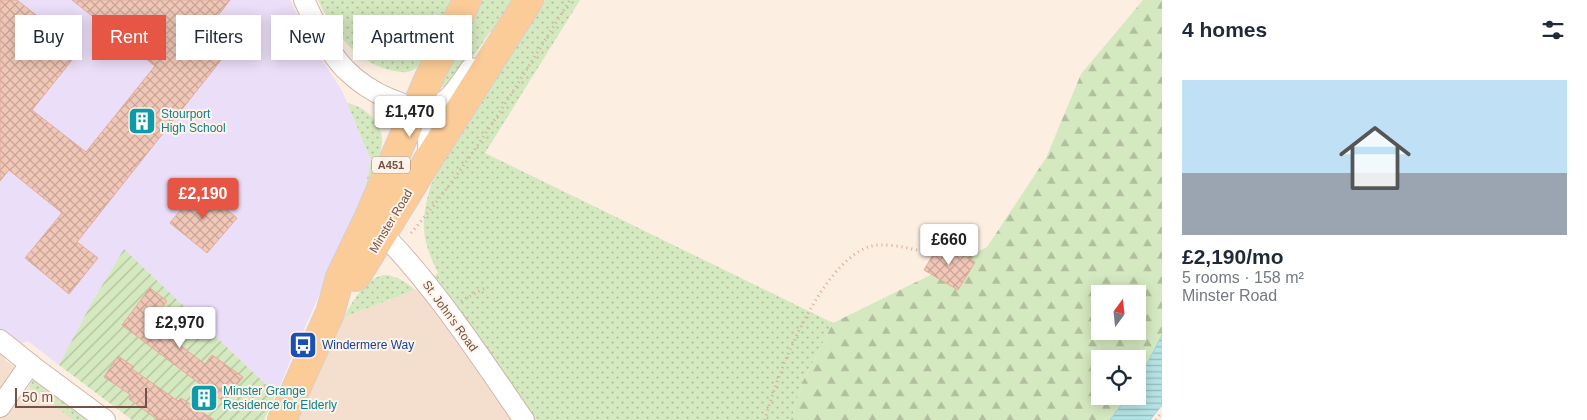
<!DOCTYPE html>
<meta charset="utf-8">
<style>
:root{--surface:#fff;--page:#f2f2f3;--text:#1f2937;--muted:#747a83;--accent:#e75645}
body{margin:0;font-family:Arial,sans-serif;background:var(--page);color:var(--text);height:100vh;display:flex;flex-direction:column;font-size:19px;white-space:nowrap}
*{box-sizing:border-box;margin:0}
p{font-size:16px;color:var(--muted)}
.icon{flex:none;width:28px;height:28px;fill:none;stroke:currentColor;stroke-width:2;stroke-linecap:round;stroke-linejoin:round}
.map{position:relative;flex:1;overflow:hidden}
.sheet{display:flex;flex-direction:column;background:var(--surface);width:425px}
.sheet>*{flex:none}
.banner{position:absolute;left:15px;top:15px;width:475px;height:45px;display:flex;gap:10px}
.needle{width:32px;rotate:15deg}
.fabs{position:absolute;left:1091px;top:285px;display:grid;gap:10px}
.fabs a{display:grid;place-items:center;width:55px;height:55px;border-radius:0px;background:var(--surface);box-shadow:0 2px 12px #0003;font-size:25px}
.scale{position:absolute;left:15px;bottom:12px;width:132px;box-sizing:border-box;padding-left:5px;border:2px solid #735248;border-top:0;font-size:14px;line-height:18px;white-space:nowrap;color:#735248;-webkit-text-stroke:4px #fff3e7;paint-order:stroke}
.price{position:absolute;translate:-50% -42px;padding:0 11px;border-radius:5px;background:#fff;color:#222;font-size:16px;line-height:32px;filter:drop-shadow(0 1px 2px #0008)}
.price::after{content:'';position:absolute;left:50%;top:30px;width:15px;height:11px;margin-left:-8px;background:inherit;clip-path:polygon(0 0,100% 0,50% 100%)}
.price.selected{background:var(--accent);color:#fff}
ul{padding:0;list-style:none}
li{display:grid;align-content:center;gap:10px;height:265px;padding:0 20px}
li span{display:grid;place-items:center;height:155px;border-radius:0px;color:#555}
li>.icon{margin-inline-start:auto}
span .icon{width:90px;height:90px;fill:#fffc;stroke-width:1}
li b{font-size:21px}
h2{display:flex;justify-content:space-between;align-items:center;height:60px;padding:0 20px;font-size:21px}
.tag{padding:0 18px;border-radius:0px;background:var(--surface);box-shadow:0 2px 12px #0003;font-size:18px;line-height:45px}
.tag.selected{background:var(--accent);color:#fff}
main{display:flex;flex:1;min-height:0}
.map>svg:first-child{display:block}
.residential{fill:#f4dfcf}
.education{fill:#ebdef8}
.grass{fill:url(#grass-dots)}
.forest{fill:url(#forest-firs);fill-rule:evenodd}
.garden{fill:url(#garden-furrows)}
.water{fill:url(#water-rules);stroke:#9cd5d7}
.building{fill:url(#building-cross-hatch);stroke:#e4ac99}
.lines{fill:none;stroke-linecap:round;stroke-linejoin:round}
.minor-casing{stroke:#cfb6ab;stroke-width:22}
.primary-casing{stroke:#d8cfcc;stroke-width:30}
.path{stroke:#d6ab9c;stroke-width:3;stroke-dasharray:1 4;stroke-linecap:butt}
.minor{stroke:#fff;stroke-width:20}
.primary{stroke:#fbcb98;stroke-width:28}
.labels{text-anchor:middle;stroke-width:4;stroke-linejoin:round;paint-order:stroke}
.shield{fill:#fff3e7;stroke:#9d8278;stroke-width:1}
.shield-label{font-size:11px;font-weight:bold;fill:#735248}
.culture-label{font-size:12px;fill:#0d838f;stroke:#fff3e7;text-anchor:start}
.street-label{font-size:12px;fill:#735248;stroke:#fff3e7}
.transit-label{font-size:12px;fill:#164399;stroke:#fff3e7;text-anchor:start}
</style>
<main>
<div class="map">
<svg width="1162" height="420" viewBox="0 0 1162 420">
<defs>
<pattern id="grass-dots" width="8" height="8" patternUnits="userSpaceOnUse" patternTransform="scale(1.25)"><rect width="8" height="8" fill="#d5e9c0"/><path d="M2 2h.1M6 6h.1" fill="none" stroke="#b1bf9e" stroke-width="1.8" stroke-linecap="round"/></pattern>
<pattern id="forest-firs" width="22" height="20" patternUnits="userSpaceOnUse" patternTransform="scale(1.25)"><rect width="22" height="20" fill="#d5e9c0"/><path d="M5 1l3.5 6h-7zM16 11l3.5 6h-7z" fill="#b1bf9e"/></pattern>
<pattern id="garden-furrows" width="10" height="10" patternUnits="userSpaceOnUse" patternTransform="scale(1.25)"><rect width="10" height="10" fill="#d5e9c0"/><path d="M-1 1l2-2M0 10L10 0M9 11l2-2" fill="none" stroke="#b1bf9e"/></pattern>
<pattern id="water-rules" width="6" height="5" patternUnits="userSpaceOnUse" patternTransform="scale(1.25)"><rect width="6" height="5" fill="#b6e4e5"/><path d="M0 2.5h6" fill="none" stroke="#98bbbc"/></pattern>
<pattern id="building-cross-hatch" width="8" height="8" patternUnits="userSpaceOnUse" patternTransform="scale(1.25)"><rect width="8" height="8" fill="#f1c8b8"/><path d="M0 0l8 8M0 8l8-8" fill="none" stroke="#c8a598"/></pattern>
</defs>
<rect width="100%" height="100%" fill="#fceee1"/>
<g class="residential">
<polygon points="427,283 524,420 298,420 324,357 344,317 415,290"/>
<polygon points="0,340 9,347 5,360 16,368 10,393 20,398 29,386 73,420 0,420"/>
</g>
<polygon class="education" points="0,0 290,0 310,41 342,91 371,160 365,189 276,394 124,249 91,304 59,365 28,341 9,347 0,340"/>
<g class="grass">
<path d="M 318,0 L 513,0 L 494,32 L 490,32 L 462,73 L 445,88 L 441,86 L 439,83 L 457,20 L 442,19 C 435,35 429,56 417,67 C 410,73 403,73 395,71 C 357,64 334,33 318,0 Z"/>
<path d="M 529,0 L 580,0 L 485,153 L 833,323 L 802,383 L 791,420 L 524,420 L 427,283 L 438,273 C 421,238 420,222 431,185 Z"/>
<path d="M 347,103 C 357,105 364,109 371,116 C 394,137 375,166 365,189 L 371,160 Z"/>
<path d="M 383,275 C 396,275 406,282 415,290 L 344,317 C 353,301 364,280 383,275 Z"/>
<polygon points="34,378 91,420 73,420 29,386"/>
</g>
<path class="forest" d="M 1143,0 L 1162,0 L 1162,335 L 1138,381 L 1138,359 L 1100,359 L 1100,396 L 1128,396 L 1110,420 L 791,420 L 802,383 L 833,323 L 987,247 L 1046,158 L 1081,74 ZM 1100,294 L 1138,294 L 1138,331 L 1100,331 Z"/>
<polygon class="garden" points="124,249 276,394 264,420 132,420 59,365 91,304"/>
<polygon class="water" points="1162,335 1162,405 1150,420 1110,420 1128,396 1138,396 1138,381"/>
<g class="building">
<polygon points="0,0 17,0 80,50 32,110 86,152 155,66 72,0 230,0 217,17 240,36 77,242 98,258 69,294 25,258 62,213 9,170 0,181"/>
<polygon points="199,187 237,218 207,253 170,223"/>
<polygon points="941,241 975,262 958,290 924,270"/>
<polygon points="150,288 167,301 150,323 205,364 212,355 243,377 224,402 122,325"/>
<polygon points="118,356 134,367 132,369 178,401 181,398 214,420 158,420 129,399 131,395 104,377"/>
</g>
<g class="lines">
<g class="minor-casing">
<g id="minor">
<path d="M 304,0 C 315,23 327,50 345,69 C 358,82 373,92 390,99 C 397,102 408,105 415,110 C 429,121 429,144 428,160"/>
<path d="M 415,110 C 420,109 426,109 431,108 C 450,103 461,82 471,68"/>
<path d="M 373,224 C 432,282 477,352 524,420"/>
<polyline points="0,340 35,368 105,420"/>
<polyline points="0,407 30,364"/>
</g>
</g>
<g class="primary-casing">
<g id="primary">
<polyline points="356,277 428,160 529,0"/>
<polyline points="282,420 330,313 340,277 368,219 429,78 467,0"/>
</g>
</g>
<g class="path">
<path d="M 411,233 C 472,162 520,80 570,0"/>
<polyline points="461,301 485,288"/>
<path d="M 765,420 C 777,373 820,265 868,247 C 881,242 904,247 917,250"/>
<polyline points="1156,420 1162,412"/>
</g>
<use href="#minor" class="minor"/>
<use href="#primary" class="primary"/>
</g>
<defs>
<g id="building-square" transform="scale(1.4375)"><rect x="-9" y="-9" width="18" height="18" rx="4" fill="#0f9aa8" stroke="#fff3e7"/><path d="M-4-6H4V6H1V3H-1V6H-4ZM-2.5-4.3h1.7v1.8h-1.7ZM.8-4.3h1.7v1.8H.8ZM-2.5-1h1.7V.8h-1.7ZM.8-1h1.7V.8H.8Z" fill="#fff"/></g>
<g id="bus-square" transform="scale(1.4375)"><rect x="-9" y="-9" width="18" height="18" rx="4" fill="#1a4fb4" stroke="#fff3e7"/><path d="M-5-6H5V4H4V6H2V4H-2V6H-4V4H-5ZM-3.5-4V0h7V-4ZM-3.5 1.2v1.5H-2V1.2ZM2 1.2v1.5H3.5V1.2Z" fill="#fff"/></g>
</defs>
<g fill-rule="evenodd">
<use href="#building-square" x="142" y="121"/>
<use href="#bus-square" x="303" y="345"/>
<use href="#building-square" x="204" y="398"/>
</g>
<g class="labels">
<rect class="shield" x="372" y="156.5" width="38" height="17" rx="4"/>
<g class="shield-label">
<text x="391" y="169">A451</text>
</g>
<g class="culture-label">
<text x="161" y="118">Stourport<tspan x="161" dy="14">High School</tspan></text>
<text x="223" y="395">Minster Grange<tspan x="223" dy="14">Residence for Elderly</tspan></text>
</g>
<g class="street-label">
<text transform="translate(391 221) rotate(-59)" y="4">Minster Road</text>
<text transform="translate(450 316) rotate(54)" y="4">St. John's Road</text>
</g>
<g class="transit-label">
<text x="322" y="349">Windermere Way</text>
</g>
</g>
</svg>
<div class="fabs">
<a><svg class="needle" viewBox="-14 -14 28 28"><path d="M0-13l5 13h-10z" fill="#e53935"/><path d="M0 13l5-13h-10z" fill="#747a83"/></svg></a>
<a><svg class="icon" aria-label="locate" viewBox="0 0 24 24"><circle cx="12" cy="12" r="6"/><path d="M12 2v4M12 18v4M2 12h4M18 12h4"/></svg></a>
</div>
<div class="scale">50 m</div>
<b class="price" style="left:410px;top:138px">£1,470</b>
<b class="price selected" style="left:203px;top:220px">£2,190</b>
<b class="price" style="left:949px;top:266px">£660</b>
<b class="price" style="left:180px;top:349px">£2,970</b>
<div class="banner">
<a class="tag">Buy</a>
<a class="tag selected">Rent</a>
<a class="tag">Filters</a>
<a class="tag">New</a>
<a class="tag">Apartment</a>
</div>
</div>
<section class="sheet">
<h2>4 homes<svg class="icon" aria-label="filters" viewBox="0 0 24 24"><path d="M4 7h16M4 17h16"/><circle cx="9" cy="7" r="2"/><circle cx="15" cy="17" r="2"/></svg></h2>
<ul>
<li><span style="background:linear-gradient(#bfe0f5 60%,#9aa5b1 0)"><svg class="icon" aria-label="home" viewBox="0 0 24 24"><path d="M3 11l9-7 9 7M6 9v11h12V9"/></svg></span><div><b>£2,190/mo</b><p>5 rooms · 158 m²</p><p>Minster Road</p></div></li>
</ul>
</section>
</main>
